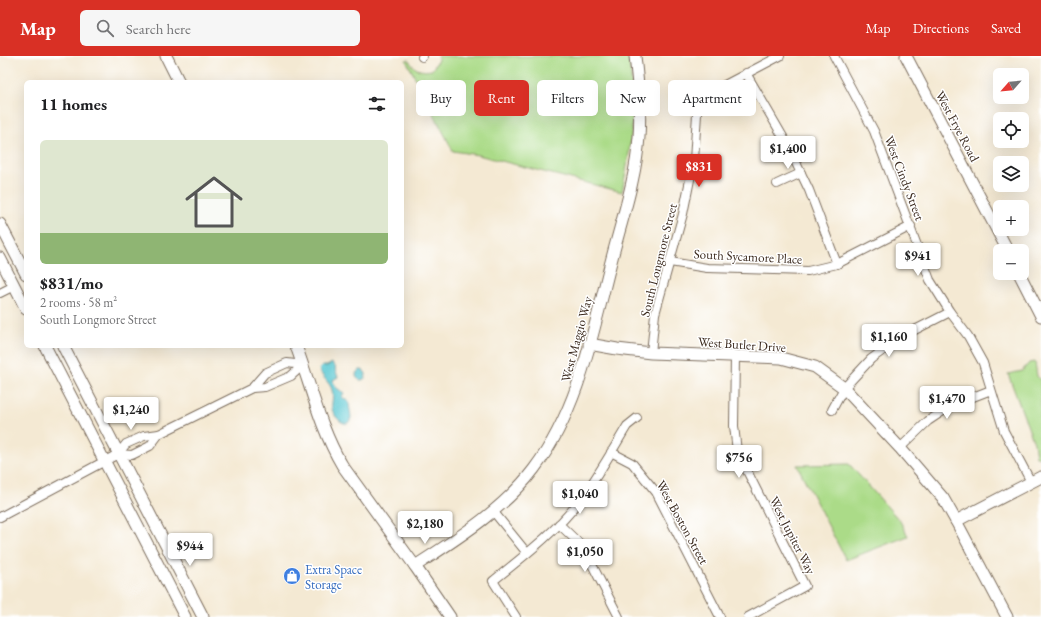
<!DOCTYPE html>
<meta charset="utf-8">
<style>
:root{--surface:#fff;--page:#f6f6f6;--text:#202124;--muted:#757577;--line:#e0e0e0;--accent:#d93025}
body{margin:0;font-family:"EB Garamond",serif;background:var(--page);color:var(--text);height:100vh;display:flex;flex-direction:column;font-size:15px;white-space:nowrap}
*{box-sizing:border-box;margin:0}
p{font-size:13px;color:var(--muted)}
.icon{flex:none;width:22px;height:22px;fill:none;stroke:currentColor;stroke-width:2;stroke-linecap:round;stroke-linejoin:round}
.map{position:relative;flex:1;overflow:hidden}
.panel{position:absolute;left:24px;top:24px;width:380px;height:268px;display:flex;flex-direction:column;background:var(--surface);border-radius:6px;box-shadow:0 4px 16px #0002}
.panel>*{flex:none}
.hud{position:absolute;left:416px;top:24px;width:380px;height:36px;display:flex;gap:8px}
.needle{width:26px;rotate:243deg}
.fabs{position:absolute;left:993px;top:12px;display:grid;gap:8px}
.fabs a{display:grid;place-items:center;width:36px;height:36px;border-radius:6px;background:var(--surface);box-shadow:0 4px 16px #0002;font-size:20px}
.price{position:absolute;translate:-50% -34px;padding:0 9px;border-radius:4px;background:#fff;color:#222;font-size:13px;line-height:26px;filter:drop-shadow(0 1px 2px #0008)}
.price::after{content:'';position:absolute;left:50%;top:24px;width:12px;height:9px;margin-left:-6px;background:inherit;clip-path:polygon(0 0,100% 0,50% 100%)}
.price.selected{background:var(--accent);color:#fff}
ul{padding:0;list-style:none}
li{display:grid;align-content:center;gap:8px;height:212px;padding:0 16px}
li+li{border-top:1px solid var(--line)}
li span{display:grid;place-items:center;height:124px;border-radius:6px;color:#555}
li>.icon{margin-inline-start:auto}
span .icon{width:72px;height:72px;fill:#fffc;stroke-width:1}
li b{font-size:17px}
h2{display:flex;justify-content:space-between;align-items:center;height:48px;padding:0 16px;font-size:17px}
.chip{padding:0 14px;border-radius:6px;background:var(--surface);box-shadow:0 4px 16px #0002;font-size:14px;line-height:36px}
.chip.selected{background:var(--accent);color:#fff}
header{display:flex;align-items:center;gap:24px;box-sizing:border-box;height:56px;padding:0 20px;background:var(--accent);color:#fff}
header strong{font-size:19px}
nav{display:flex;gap:22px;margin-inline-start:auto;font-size:14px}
.search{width:280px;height:36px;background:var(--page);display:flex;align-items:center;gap:10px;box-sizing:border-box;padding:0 14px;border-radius:6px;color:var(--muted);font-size:15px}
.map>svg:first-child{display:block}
.green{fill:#abdb88;stroke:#738253}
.water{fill:#5dc9d3;stroke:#4c7a78}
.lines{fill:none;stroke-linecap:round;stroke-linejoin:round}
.street-casing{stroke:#7c6d5d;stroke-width:10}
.secondary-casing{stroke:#7c6d5d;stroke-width:13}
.street{stroke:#fff;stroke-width:8}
.secondary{stroke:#fff;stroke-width:11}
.labels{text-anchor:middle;stroke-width:3;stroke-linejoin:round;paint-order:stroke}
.street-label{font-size:13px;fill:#3b2a1e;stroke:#fff}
.shop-label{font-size:13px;fill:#366cbe;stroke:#fff;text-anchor:start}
</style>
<header>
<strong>Map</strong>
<div class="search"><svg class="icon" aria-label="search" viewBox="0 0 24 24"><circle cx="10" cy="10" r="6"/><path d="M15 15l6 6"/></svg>Search here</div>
<nav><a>Map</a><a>Directions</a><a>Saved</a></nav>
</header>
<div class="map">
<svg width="1041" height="561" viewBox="0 0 1041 561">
<rect width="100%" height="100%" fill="#fff"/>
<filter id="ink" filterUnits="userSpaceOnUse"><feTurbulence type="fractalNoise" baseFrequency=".025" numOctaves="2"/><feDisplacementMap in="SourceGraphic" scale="8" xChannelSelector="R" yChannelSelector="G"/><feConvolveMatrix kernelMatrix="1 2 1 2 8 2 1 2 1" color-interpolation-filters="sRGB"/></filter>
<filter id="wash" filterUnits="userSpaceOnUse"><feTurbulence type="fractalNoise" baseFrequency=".012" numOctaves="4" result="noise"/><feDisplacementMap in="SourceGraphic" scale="16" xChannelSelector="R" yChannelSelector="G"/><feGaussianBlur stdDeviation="0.9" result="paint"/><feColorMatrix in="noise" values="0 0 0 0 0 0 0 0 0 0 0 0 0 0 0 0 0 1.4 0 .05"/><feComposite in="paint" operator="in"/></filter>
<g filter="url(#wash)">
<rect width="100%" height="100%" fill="#f4e9d3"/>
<g class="green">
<path d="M 438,0 L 628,0 C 637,49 632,88 622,136 L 478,99 L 453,95 L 406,4 L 409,4 C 414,14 421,16 432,14 L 438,4 Z"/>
<polygon points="1035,306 1037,320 1041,325 1041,402 1036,401 1034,387 1008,318 1022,315 1029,307"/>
<polygon points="849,408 900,465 908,480 846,504 797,409"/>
</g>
<g class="water">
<path d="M 332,307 L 336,312 L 335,313 L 338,321 L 333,324 C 334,332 339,333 344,337 L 342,340 L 343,342 L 349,346 C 349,351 351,358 351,362 C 347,375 334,361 332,353 C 331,347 334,341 332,334 C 330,326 321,321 319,313 L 322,310 L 327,310 Z"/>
<circle cx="361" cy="319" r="5"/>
</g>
</g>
<g filter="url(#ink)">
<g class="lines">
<g class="street-casing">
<g id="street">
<polyline points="834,0 874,75 930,224 950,256 968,280 983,307 1004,375 1031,426"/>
<polyline points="422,1 423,0"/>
<polyline points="746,17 786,86 809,134 837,208"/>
<polyline points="777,128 801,117"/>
<polyline points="670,206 707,212 808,215 837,208 911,170"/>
<polyline points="0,237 14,230"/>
<polyline points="651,297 655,258 683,158 694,104 698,43 780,0"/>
<polyline points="735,300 734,370 737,395 805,530 748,561"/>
<polyline points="252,332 265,331 291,320 303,309"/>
<polyline points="832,354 844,332 871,303 903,280 950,256"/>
<polyline points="900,392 928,365 952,349 991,334"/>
<polyline points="611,396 632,407 656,436 720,561"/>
<polyline points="118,398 132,399 150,390 159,378"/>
<polyline points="493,455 527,497"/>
<polyline points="0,461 118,398 126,388 144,380 159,378 252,332 265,317 287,307 303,309"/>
<polyline points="559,468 583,491 619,561"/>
<path d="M 516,561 L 493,525 C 524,500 557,475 581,443 C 598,420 612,395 627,370 L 637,362"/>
</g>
</g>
<g class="secondary-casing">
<g id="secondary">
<polyline points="166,0 179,26"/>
<polyline points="906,0 1008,195"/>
<polyline points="0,168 26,218"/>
<polyline points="0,202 26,253"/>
<polyline points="1019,217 1041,260"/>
<polyline points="589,288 617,293 651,297 781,302 815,311 844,332 900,392 943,442 956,465 1007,561"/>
<polyline points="45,290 185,561"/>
<polyline points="63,290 203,561"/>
<path d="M 296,290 C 311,330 320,372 342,409 L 415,510 L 450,561"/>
<polyline points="956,465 1041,421"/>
<path d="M 415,510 C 458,482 503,454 534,413 C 580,352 593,274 612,202 C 622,163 636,122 639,81 C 641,54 638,27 635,0"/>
</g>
</g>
<use href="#street" class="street"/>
<use href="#secondary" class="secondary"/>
</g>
</g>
<defs>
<g id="shop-disc" transform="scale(0.9)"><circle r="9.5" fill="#3f7fe0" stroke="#fff"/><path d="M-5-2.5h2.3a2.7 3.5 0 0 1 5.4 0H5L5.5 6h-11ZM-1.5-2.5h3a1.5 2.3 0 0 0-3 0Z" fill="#fff"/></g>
</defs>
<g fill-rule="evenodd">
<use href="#shop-disc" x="292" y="520"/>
</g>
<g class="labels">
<g class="street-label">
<text transform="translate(958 70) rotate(62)" y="5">West Frye Road</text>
<text transform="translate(905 122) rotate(69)" y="5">West Cindy Street</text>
<text transform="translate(748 200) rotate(3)" y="5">South Sycamore Place</text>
<text transform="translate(658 204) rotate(-76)" y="5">South Longmore Street</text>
<text transform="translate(576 283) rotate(-75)" y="5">West Maggio Way</text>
<text transform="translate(742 288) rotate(4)" y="5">West Butler Drive</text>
<text transform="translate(683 466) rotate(61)" y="5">West Boston Street</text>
<text transform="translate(793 479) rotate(63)" y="5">West Jupiter Way</text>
</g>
<g class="shop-label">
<text x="305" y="518">Extra Space<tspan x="305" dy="15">Storage</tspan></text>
</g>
</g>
</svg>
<div class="fabs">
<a><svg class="needle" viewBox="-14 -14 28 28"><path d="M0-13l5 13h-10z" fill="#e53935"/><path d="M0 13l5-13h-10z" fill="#757577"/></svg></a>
<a><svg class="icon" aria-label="locate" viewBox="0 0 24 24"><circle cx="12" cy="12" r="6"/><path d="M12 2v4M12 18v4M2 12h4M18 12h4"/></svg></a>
<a><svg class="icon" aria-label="layers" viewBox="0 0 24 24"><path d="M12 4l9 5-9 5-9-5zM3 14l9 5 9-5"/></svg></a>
<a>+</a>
<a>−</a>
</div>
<b class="price" style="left:788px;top:114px">$1,400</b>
<b class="price selected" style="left:699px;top:132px">$831</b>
<b class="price" style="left:918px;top:221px">$941</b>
<b class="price" style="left:889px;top:302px">$1,160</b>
<b class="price" style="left:947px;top:364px">$1,470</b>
<b class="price" style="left:131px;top:375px">$1,240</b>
<b class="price" style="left:739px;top:423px">$756</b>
<b class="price" style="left:580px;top:459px">$1,040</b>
<b class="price" style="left:425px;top:489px">$2,180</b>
<b class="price" style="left:190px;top:511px">$944</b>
<b class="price" style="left:585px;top:517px">$1,050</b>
<div class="hud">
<a class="chip">Buy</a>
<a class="chip selected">Rent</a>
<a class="chip">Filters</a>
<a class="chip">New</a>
<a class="chip">Apartment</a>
</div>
<section class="panel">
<h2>11 homes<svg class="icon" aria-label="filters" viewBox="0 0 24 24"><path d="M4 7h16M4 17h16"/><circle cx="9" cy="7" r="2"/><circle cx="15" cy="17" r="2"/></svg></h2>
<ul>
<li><span style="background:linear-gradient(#dfe7d0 75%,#8fb573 0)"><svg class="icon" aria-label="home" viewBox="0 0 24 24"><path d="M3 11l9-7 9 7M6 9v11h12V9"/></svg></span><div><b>$831/mo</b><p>2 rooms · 58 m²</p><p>South Longmore Street</p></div></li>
</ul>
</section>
</div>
